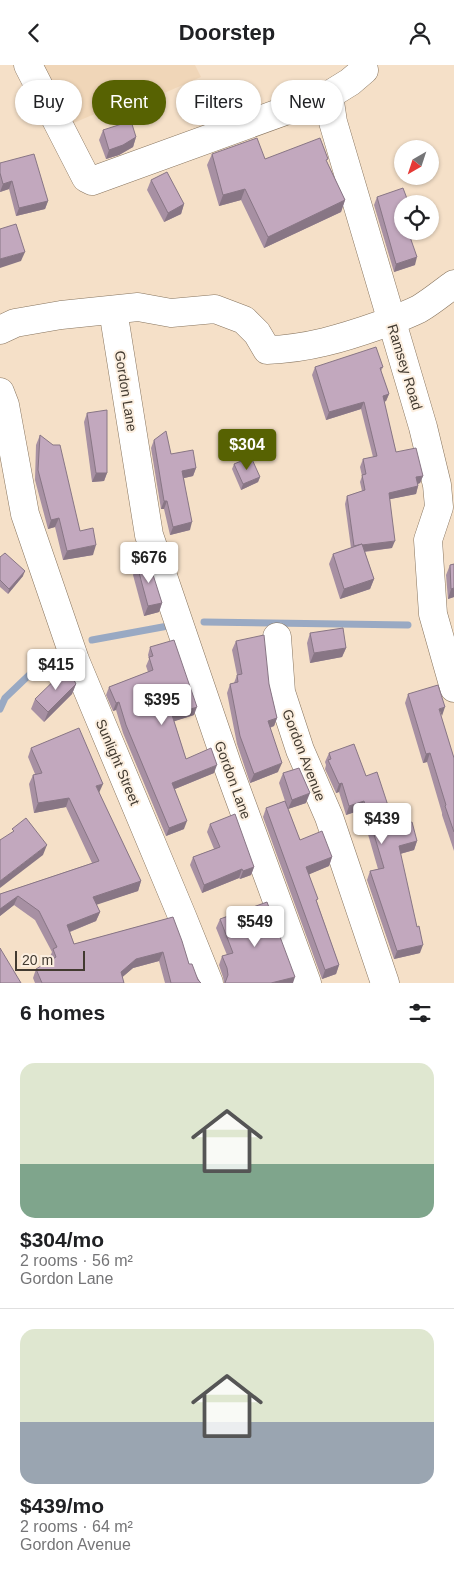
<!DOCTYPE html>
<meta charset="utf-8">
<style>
:root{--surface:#fff;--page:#f2f2f2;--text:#202124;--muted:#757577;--line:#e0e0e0;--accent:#576202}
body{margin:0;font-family:Helvetica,sans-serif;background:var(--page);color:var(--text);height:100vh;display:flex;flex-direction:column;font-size:19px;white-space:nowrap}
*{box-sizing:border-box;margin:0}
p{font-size:16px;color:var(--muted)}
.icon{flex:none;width:28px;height:28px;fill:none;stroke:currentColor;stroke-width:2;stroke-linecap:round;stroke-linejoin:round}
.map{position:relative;height:918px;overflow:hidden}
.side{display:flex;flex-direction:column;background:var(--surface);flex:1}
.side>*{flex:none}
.guide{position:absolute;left:15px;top:15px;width:425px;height:45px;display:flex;gap:10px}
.needle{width:32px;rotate:219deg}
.fabs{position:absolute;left:394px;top:75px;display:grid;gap:10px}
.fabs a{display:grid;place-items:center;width:45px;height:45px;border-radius:50%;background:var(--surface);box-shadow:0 1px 4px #0004;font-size:25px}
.scale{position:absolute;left:15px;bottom:12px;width:70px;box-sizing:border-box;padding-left:5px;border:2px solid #423a30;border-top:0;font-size:14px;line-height:18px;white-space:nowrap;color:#423a30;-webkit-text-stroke:4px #fcefe0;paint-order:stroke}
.price{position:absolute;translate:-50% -42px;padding:0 11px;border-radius:5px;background:#fff;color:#222;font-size:16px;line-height:32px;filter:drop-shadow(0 1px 2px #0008)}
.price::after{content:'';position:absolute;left:50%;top:30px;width:15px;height:11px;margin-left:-8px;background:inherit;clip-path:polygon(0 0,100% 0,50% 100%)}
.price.selected{background:var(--accent);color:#fff}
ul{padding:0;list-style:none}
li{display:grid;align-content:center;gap:10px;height:265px;padding:0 20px}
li+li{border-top:1px solid var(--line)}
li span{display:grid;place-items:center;height:155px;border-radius:15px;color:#555}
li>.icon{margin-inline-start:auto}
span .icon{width:90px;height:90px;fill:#fffc;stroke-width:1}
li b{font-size:21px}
h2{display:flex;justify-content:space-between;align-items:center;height:60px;padding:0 20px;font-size:21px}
.chip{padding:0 18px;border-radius:22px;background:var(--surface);box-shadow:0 1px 4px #0004;font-size:18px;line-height:45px}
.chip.selected{background:var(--accent);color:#fff}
header{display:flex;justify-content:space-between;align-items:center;height:65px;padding:0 20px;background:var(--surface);font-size:22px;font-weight:700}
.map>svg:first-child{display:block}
.built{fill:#f0d6b8}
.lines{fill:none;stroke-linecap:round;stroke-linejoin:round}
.stream{stroke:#99a9c3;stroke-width:7}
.minor-casing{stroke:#87745e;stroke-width:29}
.minor{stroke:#fff;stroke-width:28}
.wall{fill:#a790a3}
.shaded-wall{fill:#887685}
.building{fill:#c2a8be;stroke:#887685}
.labels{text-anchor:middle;stroke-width:4;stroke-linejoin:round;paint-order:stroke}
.street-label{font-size:14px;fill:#423a30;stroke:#fcefe0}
</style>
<header><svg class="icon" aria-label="back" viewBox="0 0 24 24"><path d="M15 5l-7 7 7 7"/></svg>Doorstep<svg class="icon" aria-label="person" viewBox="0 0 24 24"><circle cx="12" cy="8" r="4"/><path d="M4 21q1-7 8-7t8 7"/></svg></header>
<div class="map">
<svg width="454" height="918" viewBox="0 0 454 918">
<rect width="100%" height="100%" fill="#f5e0c8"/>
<polygon class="built" points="37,0 195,0 201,12 162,29 157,18 118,35 123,46 101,55 97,48 64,62"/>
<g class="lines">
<g class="stream">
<polyline points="204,557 408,560"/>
<polyline points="92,575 168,561"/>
<polyline points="0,644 5,633 49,591"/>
</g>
<g class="minor-casing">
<g id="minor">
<polyline points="28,0 86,113 92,116 329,30"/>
<polyline points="363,0 364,5 350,17 329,30 333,57 423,362 437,420 439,442 428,475 433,549 454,623"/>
<polyline points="113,245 149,470 228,702 307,918"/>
<path d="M 0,265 L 15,258 L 61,250 L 138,242 L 171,248 L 215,244 L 244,255 L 257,268 L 267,285 C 307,284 343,273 380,260 C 393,255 407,250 419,244 C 431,237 443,227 454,219"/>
<polyline points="0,327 5,340 25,449 75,595 182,851 209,918"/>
<polyline points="277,572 281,627 300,685 329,752 385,918"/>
</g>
</g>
<use href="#minor" class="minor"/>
</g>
<g class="wall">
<polygon points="103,65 136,72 133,82 119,90 106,94 99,75"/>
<polygon points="212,89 265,94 327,97 345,135 341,147 264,183 241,135 219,141 207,100"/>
<polygon points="0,98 48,136 45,144 16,151 9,124 0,127"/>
<polygon points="151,115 184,139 181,149 164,157 147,125"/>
<polygon points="377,132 402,139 414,168 411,174 415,200 394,207 374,140"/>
<polygon points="315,302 383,302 381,306 389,329 386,336 384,337 396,387 423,411 420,418 418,419 418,421 416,429 390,434 392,483 365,487 374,514 370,524 340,534 329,499 333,489 351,483 345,439 347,431 362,426 360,417 362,411 360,402 363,394 373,392 361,344 326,355 312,310"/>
<polygon points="87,348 107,408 104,416 92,417 84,357"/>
<polygon points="40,370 80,466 93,490 63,495 55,462 48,464 35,415 36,380"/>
<polygon points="154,375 171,389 196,403 193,411 184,413 190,465 170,470 164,444 161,444 151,383"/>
<polygon points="234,399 260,412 258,417 241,425 232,404"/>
<polygon points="0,492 23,511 8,529 0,522"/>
<polygon points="454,499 454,532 448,534 446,510 450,500"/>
<polygon points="137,500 162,538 159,547 144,551 133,510"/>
<polygon points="310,568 346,583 342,592 310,598 307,578"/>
<polygon points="236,576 269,619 277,653 274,661 270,663 278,707 250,718 237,679 227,628 230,619 234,618 237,610 232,585"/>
<polygon points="150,582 194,650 174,656 186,694 214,708 175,724 184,764 166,771 123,668 116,645 113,646 106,630 109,622 148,607 146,601 149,594 148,590"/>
<polygon points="76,619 72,629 44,657 31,644 35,634"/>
<polygon points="408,629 441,652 454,693 454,786 442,750 442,748 427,697 423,698 405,638"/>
<polygon points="31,683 99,728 141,816 138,826 96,839 100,847 96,856 70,867 74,879 173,852 189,899 201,918 165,918 159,896 133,903 122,912 124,918 35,918 33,913 36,904 50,896 49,894 52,887 35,855 14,840 0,851 0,829 92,798 66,742 34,748 29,719 33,710 35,709 28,692"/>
<polygon points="329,688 366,711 395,762 417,776 414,785 400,789 420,888 394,894 367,815 370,806 378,804 361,745 346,750 339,727 336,728 325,704 326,700 325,697"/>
<polygon points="283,708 306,738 288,744 300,775 332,792 329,801 309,809 317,837 339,900 336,909 322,914 263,752 266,743 285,736 279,718"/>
<polygon points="210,759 254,802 251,810 240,814 239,813 202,828 190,800 193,792 214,784 207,767"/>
<polygon points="220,854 293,918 224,918 223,912 219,900 222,891 227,890 216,863"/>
</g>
<g class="shaded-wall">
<polygon points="136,72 133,82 119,90 106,94 109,85"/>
<polygon points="12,116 9,124 0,127 3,119"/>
<polygon points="245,124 241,135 219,141 223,130"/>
<polygon points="345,135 341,147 264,183 268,172"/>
<polygon points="48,136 45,144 16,151 19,143"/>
<polygon points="184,139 181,149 164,157 168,148"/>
<polygon points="414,168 411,175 409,169"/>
<polygon points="25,187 21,196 0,203 0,194"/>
<polygon points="417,192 415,200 394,207 396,199"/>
<polygon points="389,329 386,336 380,338 383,331"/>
<polygon points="364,337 361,344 326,355 329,347"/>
<polygon points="196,403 193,411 180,414 182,406"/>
<polygon points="96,408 107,408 104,416 92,417"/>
<polygon points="423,411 420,418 414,420 416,412"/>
<polygon points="260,412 258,417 241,425 243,419"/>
<polygon points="418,421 416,429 386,435 389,428"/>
<polygon points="164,436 167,436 164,444 161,444"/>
<polygon points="59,453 55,462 48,464 51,455"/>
<polygon points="192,457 190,465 170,470 173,462"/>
<polygon points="395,476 392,483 351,488 354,481"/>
<polygon points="96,480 93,490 63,495 67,486"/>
<polygon points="25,506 23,511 8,529 9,524"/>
<polygon points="374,514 370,524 340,534 344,524"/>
<polygon points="454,523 454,532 448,534 451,524"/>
<polygon points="162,538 159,547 144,551 148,541"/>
<polygon points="346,583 342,592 310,598 314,588"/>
<polygon points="76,619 72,629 44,657 48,647"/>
<polygon points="119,637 116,645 113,646 116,638"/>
<polygon points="197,642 194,650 169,658 172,650"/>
<polygon points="445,642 442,651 439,644"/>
<polygon points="277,653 274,661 265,664 268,656"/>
<polygon points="430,688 427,697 423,698 426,689"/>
<polygon points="282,698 278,707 250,718 254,709"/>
<polygon points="217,700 214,708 170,726 172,718"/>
<polygon points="342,718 339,727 336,728 339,719"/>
<polygon points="103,719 99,728 96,721"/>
<polygon points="310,728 306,738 288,744 292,735"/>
<polygon points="69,733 66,742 34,748 38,738"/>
<polygon points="364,736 361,745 346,750 349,741"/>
<polygon points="187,756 184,764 166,771 169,763"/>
<polygon points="417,776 414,785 396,790 399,781"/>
<polygon points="47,780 43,790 0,823 0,816"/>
<polygon points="332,792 329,801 303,812 306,802"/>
<polygon points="254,802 251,810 240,814 243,806"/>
<polygon points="242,804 239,813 202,828 204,820"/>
<polygon points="141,816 138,826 90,842 93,832"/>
<polygon points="18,831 14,840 0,851 0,844"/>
<polygon points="100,847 96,856 64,869 67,860"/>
<polygon points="423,880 420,888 394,894 397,886"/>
<polygon points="163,887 159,896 133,903 118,916 121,907 136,894"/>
<polygon points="339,900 336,909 322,914 325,905"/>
<polygon points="295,912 293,918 271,918"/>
</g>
<g class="building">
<polygon points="131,56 136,72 123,80 109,85 103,65"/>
<polygon points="257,73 265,94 320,73 328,94 326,95 345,135 268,172 245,124 223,130 212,89"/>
<polygon points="34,89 48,136 19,143 12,116 3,119 0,108 0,98"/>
<polygon points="167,107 184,139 168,148 151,115"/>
<polygon points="403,123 409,139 402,139 402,166 413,166 414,168 409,169 417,192 396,199 377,132"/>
<polygon points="16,159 25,187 0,194 0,164"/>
<polygon points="376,282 383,302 380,303 389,329 383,331 396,387 416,383 423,411 416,412 418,421 389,428 395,476 362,480 362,479 354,481 347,431 365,425 362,410 366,409 363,394 377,391 364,337 329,347 315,302"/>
<polygon points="107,345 107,408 96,408 87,348"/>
<polygon points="166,366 171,389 193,385 196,403 182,406 192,457 173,462 167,436 164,436 154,375"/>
<polygon points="40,370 53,380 60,380 80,466 93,463 96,480 67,486 59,453 51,455 38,405"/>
<polygon points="251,392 260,412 243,419 234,399"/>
<polygon points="362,479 374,514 344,524 333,489"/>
<polygon points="5,488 25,506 9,524 0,515 0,492"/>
<polygon points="149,497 162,538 148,541 137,500"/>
<polygon points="454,499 454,523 451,524 450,500"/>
<polygon points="343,563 346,583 314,588 310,568"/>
<polygon points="264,570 269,619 277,653 268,656 282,698 254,709 240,671 230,619 238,617 237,610 242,609 236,576"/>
<polygon points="174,575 197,642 172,650 186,694 211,683 217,700 172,718 187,756 169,763 126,660 119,637 116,638 109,622 153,605 149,592 153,591 150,582"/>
<polygon points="65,605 73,613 76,619 48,647 35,634"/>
<polygon points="438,620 445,642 439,644 454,693 454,767 445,741 446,740 430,688 426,689 408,629"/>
<polygon points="79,663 103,719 96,721 141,816 93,832 100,847 67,860 74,879 173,852 182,876 189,899 192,899 198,915 201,918 171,918 163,887 136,894 121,907 124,918 42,918 36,904 56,892 53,884 57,882 39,846 18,831 0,844 0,829 99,796 69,733 38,738 33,710 42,708 31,683"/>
<polygon points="354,679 366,711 377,707 395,762 412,757 417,776 399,781 417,862 419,861 423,880 397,886 370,806 384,803 364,736 349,741 342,718 339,719 328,695 331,694 329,688"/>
<polygon points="299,703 310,728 292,735 283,708"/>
<polygon points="285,736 300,775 322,766 332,792 306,802 318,834 316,835 339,900 325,905 266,743"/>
<polygon points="235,749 254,802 243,806 242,804 204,820 193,792 220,782 210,759"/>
<polygon points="26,753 47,780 0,816 0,775 14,766 12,764"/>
<polygon points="267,837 295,912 271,918 225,918 228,910 227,903 222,891 233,888 220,854"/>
<polygon points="0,883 21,918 0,918"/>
</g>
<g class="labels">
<g class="street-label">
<text transform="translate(405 302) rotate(73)" y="5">Ramsey Road</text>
<text transform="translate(126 326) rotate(81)" y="5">Gordon Lane</text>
<text transform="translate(304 690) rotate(69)" y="5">Gordon Avenue</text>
<text transform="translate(118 697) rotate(67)" y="5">Sunlight Street</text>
<text transform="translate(233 715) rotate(70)" y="5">Gordon Lane</text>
</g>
</g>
</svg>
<div class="fabs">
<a><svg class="needle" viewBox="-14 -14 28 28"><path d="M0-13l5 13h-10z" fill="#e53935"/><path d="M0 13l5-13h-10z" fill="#757577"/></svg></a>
<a><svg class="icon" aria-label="locate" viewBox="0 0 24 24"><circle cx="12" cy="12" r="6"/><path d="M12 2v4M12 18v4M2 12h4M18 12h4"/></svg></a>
</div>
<div class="scale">20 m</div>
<b class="price selected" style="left:247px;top:406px">$304</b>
<b class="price" style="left:149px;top:519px">$676</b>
<b class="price" style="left:56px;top:626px">$415</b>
<b class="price" style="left:162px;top:661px">$395</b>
<b class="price" style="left:382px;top:780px">$439</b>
<b class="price" style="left:255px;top:883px">$549</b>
<div class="guide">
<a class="chip">Buy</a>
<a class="chip selected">Rent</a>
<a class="chip">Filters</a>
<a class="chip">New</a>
</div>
</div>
<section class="side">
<h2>6 homes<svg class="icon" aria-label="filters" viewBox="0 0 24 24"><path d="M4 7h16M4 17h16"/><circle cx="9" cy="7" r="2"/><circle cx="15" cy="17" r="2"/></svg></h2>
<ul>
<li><span style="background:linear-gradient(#dfe7d0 65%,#7fa58c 0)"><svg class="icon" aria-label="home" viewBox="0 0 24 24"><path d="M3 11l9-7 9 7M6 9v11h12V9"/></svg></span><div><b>$304/mo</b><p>2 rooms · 56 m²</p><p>Gordon Lane</p></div></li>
<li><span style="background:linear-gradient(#dfe7d0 60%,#9aa5b1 0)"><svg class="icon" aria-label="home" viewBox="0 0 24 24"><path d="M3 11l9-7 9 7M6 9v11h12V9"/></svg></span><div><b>$439/mo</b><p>2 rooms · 64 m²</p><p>Gordon Avenue</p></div></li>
</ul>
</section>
